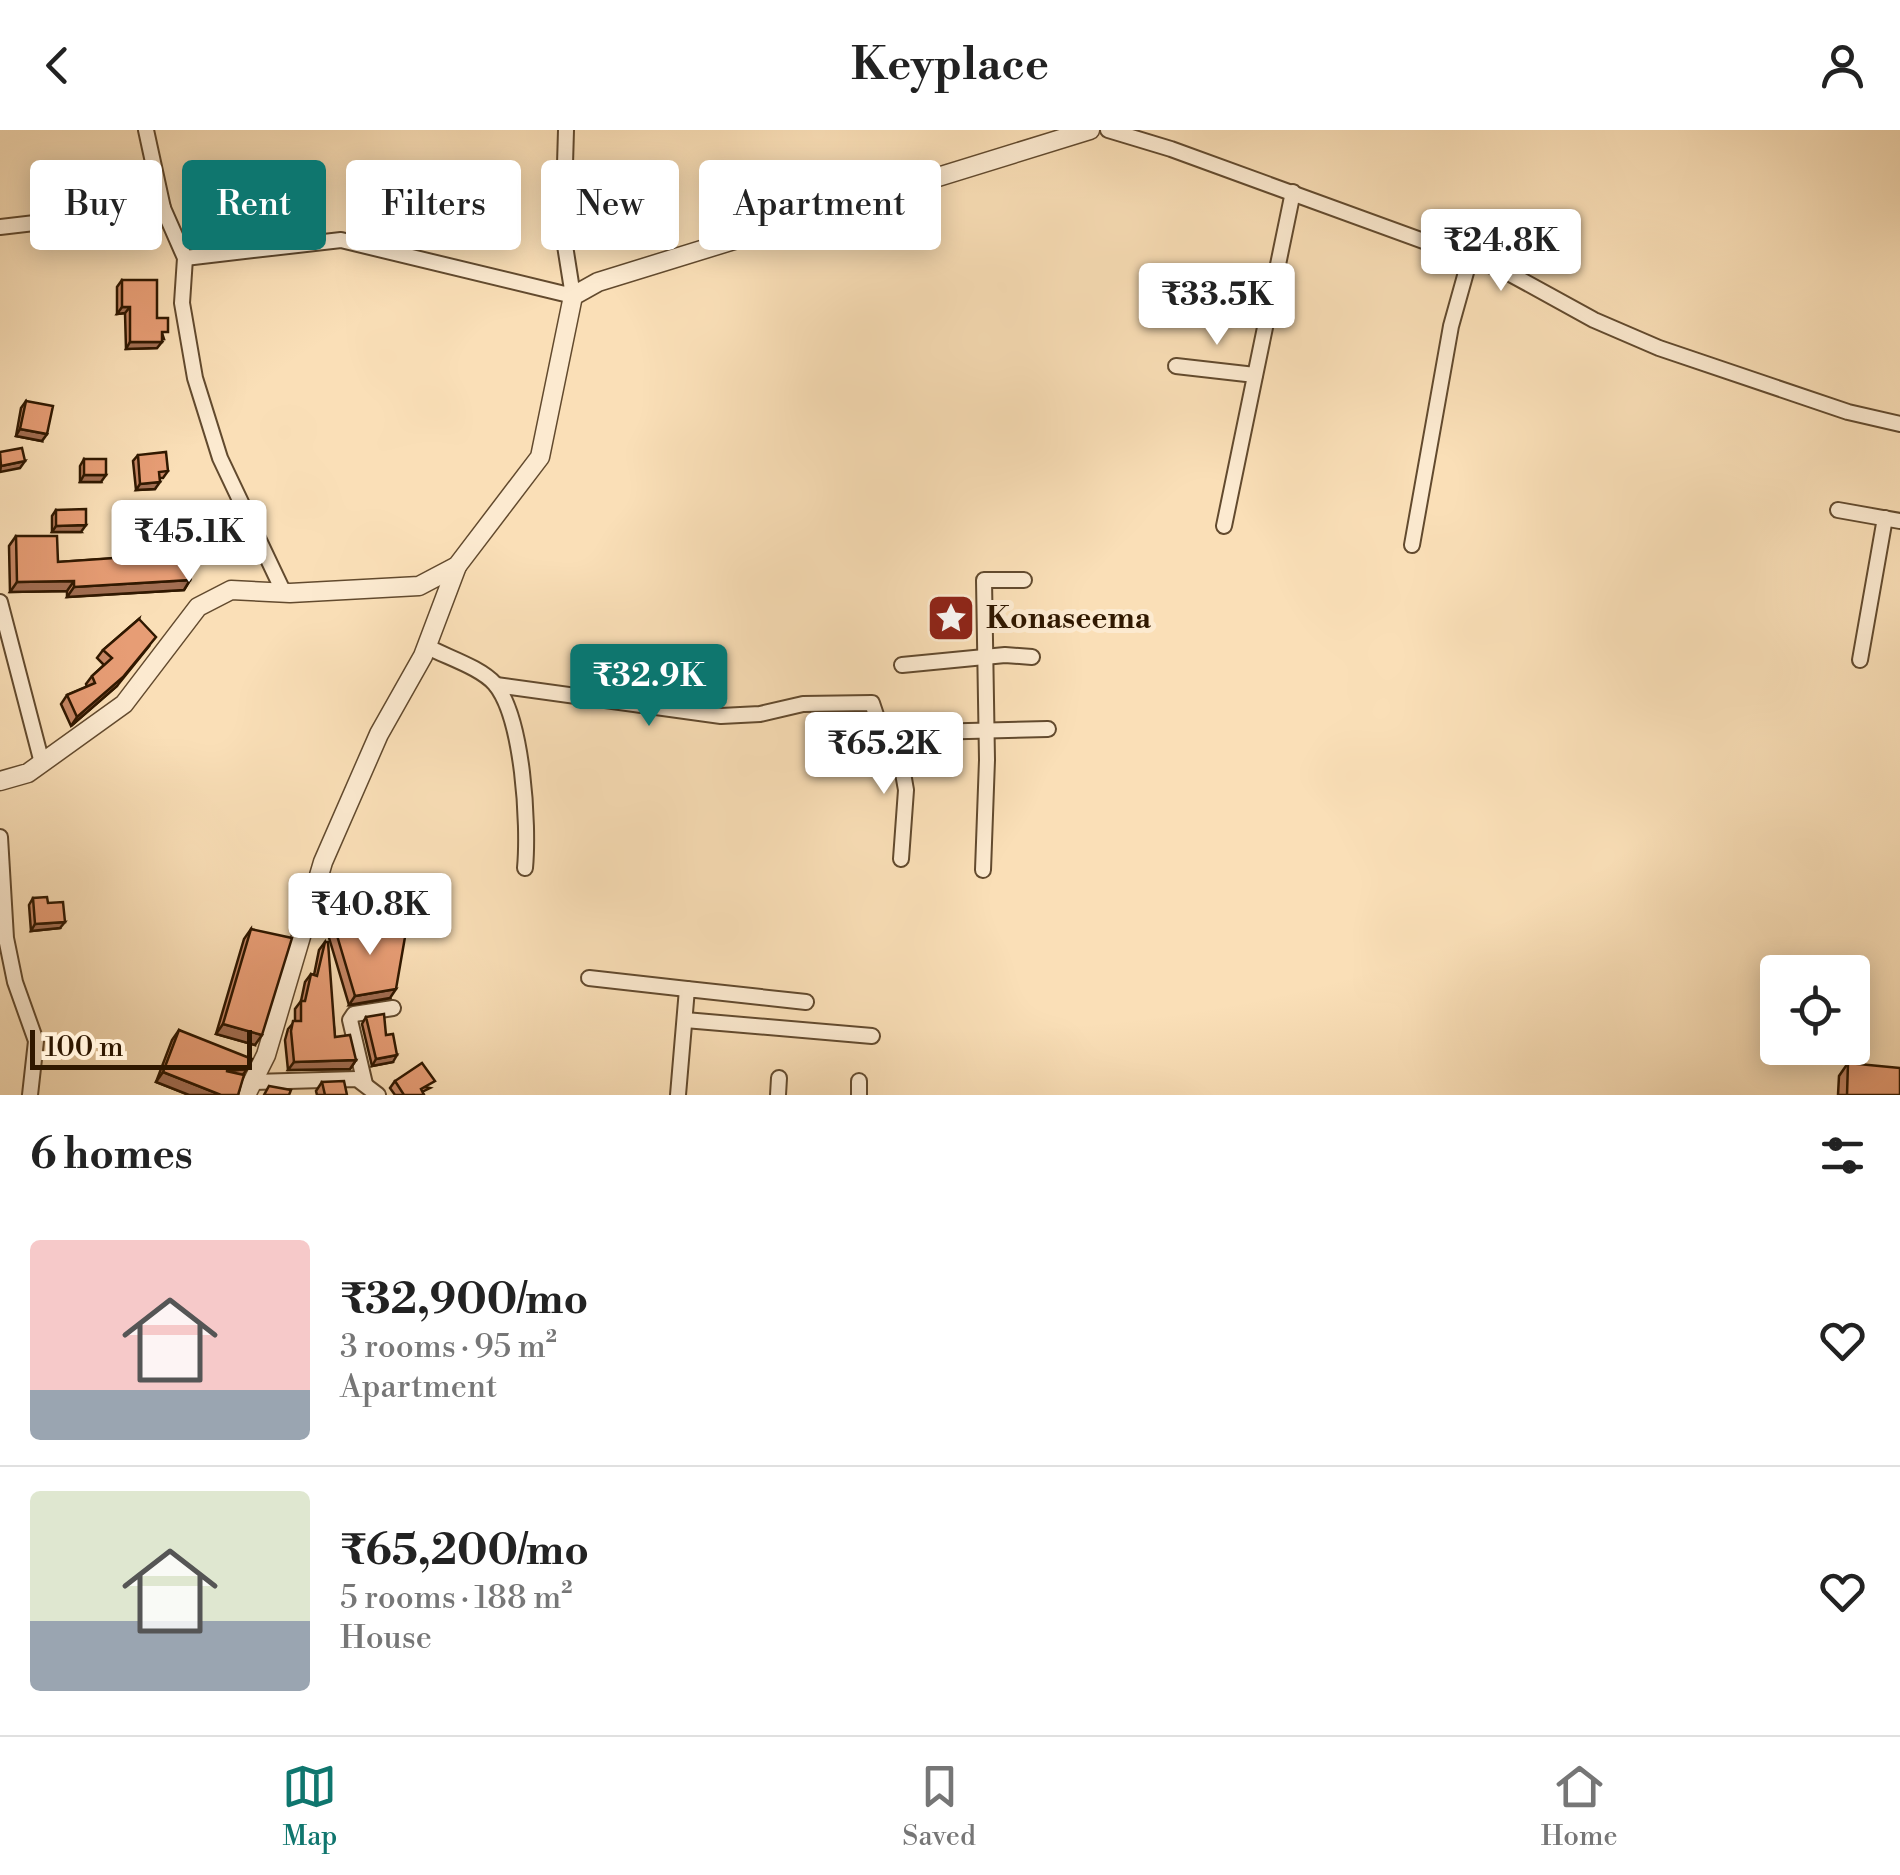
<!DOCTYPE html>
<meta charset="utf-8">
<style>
:root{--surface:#fff;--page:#f2f2f2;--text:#222;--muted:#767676;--line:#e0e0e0;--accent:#0f766e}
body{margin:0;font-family:"Libre Bodoni",serif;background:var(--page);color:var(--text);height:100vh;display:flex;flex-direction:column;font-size:38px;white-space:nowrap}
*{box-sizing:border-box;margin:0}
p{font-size:32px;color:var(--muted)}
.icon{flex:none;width:55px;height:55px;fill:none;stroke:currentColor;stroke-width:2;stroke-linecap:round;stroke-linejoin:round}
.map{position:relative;height:965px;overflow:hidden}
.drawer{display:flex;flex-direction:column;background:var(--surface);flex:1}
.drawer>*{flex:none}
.banner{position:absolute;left:30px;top:30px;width:1000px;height:90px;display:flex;gap:20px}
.tools{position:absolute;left:1760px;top:825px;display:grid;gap:20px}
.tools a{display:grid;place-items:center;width:110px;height:110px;border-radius:10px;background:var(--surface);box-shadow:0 5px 25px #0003;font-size:50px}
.scale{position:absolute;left:30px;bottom:25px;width:222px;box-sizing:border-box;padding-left:10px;border:5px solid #301800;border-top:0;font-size:28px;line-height:35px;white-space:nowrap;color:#301800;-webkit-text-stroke:8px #fcead0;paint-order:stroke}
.price{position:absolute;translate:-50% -85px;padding:0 22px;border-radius:10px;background:#fff;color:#222;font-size:32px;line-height:65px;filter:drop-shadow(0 2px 5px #0008)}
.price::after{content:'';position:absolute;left:50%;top:60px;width:30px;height:22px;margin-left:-15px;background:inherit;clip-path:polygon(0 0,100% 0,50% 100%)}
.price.on{background:var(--accent);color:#fff}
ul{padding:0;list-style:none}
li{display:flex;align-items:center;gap:30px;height:250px;padding:0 30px}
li+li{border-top:2px solid var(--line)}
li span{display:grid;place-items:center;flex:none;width:280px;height:200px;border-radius:10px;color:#555}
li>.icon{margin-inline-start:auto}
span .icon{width:120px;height:120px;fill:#fffc;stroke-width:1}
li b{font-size:42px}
h2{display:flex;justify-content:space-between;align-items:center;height:120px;padding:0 30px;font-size:42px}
.tag{padding:0 35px;border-radius:10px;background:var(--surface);box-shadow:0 5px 25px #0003;font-size:35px;line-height:90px}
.tag.on{background:var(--accent);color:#fff}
header{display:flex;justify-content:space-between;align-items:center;height:130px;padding:0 30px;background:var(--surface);font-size:45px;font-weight:800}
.menu{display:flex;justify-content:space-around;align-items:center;height:140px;border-top:2px solid var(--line);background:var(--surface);font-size:28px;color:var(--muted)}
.menu a{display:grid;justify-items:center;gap:5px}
.menu .on{color:var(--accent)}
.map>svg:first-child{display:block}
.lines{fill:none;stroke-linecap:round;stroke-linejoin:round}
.minor-casing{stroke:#624a2e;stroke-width:18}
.tertiary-casing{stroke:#624a2e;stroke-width:21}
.minor{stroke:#fcead0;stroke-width:14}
.tertiary{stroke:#fcead0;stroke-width:18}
.wall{fill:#c78765;stroke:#301800;stroke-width:2.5}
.shaded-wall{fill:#a26e52;stroke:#301800;stroke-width:2.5}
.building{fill:#e79d75;stroke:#301800;stroke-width:2.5}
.labels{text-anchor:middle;stroke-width:10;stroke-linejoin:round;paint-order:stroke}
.poi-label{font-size:30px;font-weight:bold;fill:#301800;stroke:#fcead0;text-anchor:start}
</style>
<header><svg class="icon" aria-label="back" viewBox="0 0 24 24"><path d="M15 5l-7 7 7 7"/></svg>Keyplace<svg class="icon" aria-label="person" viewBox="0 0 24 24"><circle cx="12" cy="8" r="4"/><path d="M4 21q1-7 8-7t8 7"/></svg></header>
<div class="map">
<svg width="1900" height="965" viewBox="0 0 1900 965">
<rect width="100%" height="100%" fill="#fadfb7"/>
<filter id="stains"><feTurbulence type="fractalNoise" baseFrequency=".002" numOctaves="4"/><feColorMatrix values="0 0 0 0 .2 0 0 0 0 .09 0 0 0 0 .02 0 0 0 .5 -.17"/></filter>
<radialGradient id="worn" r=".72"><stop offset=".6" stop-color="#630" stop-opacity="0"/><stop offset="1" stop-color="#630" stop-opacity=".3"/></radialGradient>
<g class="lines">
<g class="minor-casing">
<g id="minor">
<polyline points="146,0 163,78 185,128 182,173 195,248 220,328 284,463"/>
<polyline points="1108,0 1171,19 1503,140 1594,190 1659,218 1848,282 1900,294"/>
<polyline points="0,97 163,78"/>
<polyline points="185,128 341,110 573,166 563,103 566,0"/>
<polyline points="1176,236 1255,245"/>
<polyline points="1838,380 1900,391"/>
<polyline points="1224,396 1293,62"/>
<polyline points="1412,415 1451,196 1470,128"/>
<polyline points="0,472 42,633"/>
<path d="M 426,516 C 446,527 480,537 495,554 C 523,588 529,694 525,738"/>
<polyline points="1860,530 1885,388"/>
<polyline points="902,535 1005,525 1032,527"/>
<polyline points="496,555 721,586 760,584 803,574 872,573 879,594 889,603 1048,599"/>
<polyline points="896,603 906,660 901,729"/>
<polyline points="0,707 6,808 15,852 36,911 30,965"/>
<polyline points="983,740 987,630 984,450 1024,450"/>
<polyline points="589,848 687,859"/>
<polyline points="685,890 872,906"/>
<polyline points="252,952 357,949 378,965"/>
<polyline points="365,954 350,890 354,884 393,878"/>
<polyline points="678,965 687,859 806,872"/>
<polyline points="778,965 779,948"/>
<polyline points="859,965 859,951"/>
</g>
</g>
<g class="tertiary-casing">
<g id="tertiary">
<polyline points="0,651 28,643 124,574 198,477 231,460 290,463 419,456 457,436 540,327 573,166 598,152 1090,0"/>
<polyline points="246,965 266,925 323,732 379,604 423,526 457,436"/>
</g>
</g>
<use href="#minor" class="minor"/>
<use href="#tertiary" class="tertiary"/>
</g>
<g class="wall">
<polygon points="122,150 157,188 164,209 162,209 157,218 126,219 125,183 117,184 117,157"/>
<polygon points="26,271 42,311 16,306 21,278"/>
<polygon points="138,325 168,341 163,348 160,348 155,359 136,360 133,331"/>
<polygon points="84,329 101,352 80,352 80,336"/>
<polygon points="56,380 81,402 52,402 52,386"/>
<polygon points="16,406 58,432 165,425 171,415 190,450 184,460 67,467 67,461 10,462 9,416"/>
<polygon points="139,489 117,556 71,596 61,574 67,565 87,557 86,554 92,546 104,535 97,528 103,520"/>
<polygon points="33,768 48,773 60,798 31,801 29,775"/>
<polygon points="333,792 390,868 349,875 327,801"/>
<polygon points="251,799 255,915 216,904 244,809"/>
<polygon points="325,812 335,907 356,930 350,939 288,940 285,910 288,899 295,891 295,879 301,871 305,852 311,844 314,845 319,820"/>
<polygon points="366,887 386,905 393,932 372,936 362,894"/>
<polygon points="179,900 243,945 238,965 189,965 156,952 172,910"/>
<polygon points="1848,933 1900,965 1838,965 1839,946"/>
<polygon points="395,951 430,958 422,962 424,965 395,965 390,958"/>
<polygon points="322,952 347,965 317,965 316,961"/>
</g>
<g class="shaded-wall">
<polygon points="122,177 130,177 125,183 117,184"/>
<polygon points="130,212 162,212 157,218 126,219"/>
<polygon points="20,299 47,304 42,311 16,306"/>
<polygon points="25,331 20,338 0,342 1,336"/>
<polygon points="84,345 106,345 101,352 80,352"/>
<polygon points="160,352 155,359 136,360 140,354"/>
<polygon points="86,395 81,402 52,402 56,396"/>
<polygon points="190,450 184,460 67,467 74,457"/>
<polygon points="74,451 67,461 10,462 17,452"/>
<polygon points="150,515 117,556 71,596 77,587"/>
<polygon points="65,792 60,798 31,801 35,794"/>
<polygon points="396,859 390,868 349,875 355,866"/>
<polygon points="223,894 262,905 255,915 216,904"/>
<polygon points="397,925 393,932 372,936 376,929"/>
<polygon points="356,930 350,939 288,940 294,932"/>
<polygon points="247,939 240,949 226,941"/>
<polygon points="163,942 221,965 189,965 156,952"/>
</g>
<g class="building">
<polygon points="122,150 157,150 157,188 168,188 168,202 162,202 162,212 130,212 130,177 122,177"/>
<polygon points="26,271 53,276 47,304 20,299"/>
<polygon points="22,318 25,331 1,336 0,322"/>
<polygon points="166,322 168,341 159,342 160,352 140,354 138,325"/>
<rect x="84" y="329" width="22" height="16"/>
<polygon points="86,379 86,395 56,396 56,380"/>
<polygon points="16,406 57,406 58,432 171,424 171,415 190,415 190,450 74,457 74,451 17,452"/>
<polygon points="139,489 156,507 123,547 77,587 67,565 95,553 92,546 112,528 103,520"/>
<polygon points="47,767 48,773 63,772 65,792 35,794 33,768"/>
<polygon points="333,792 405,807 396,859 355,866"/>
<polygon points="251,799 292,808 262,905 223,894"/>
<polygon points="325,812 328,812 335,907 350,905 356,930 294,932 291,901 293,891 301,891 301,871 305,871 311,844 317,846"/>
<polygon points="384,884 386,905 393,904 397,925 376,929 366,887"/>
<polygon points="179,900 252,929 247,939 226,941 244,945 238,965 221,965 163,942"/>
<polygon points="422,933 435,951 421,959 424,965 404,965 395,951"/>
<polygon points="1848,933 1900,938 1900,965 1847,965"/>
<polygon points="344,951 347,965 325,965 322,952"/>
<polygon points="269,956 291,960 289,965 264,965"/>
</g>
<defs>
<g id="sight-square" transform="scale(2.5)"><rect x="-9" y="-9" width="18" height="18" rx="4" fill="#8f2418" stroke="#fcead0"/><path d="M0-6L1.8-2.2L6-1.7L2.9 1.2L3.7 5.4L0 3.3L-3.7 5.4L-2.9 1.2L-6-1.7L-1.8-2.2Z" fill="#fff"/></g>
</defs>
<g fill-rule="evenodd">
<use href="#sight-square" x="951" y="488"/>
</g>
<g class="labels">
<g class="poi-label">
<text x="986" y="498">Konaseema</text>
</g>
</g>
<rect width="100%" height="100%" filter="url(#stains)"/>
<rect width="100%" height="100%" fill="url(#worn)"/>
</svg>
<div class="tools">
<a><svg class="icon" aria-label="locate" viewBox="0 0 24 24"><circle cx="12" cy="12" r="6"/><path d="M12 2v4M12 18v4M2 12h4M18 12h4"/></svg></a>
</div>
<div class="scale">100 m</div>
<b class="price" style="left:1501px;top:164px">₹24.8K</b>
<b class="price" style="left:1217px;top:218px">₹33.5K</b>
<b class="price" style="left:189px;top:455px">₹45.1K</b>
<b class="price on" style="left:649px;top:599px">₹32.9K</b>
<b class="price" style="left:884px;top:667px">₹65.2K</b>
<b class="price" style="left:370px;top:828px">₹40.8K</b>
<div class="banner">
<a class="tag">Buy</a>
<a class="tag on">Rent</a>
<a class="tag">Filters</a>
<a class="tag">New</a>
<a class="tag">Apartment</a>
</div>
</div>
<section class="drawer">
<h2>6 homes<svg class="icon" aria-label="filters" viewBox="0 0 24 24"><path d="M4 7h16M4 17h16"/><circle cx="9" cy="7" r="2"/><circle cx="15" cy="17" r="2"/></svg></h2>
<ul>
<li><span style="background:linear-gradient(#f6c9c9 75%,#9aa5b1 0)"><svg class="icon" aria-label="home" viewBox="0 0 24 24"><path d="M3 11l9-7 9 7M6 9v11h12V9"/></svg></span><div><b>₹32,900/mo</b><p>3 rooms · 95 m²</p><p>Apartment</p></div><svg class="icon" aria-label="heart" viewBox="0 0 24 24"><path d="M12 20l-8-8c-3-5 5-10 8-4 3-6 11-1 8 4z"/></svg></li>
<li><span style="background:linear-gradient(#dfe7d0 65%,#9aa5b1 0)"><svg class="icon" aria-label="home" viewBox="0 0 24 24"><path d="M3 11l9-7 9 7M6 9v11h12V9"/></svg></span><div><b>₹65,200/mo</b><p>5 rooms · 188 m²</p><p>House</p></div><svg class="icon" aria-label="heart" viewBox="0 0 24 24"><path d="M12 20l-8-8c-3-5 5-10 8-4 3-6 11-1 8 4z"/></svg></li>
</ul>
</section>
<nav class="menu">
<a class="on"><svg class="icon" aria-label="map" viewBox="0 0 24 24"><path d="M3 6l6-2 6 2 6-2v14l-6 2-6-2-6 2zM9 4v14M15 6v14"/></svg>Map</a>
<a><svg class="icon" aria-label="saved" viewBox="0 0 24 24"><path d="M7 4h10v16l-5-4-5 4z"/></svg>Saved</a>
<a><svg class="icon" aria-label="home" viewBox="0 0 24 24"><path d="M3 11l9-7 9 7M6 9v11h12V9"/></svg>Home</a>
</nav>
